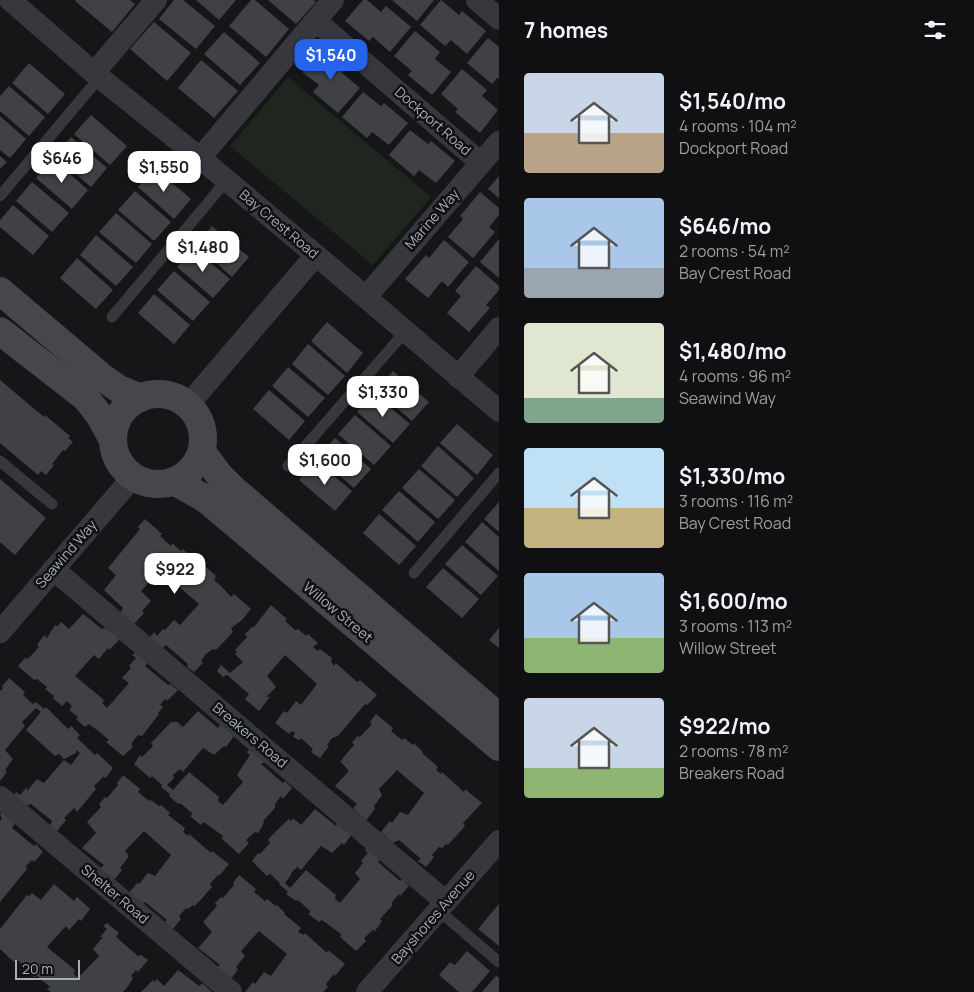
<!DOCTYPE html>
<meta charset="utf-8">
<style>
:root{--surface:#101012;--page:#19191b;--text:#f1f3f6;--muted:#9c9d9f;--accent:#2563eb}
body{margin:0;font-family:Manrope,sans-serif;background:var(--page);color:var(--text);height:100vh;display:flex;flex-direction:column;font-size:19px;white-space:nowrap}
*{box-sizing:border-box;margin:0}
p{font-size:16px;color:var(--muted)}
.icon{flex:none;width:28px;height:28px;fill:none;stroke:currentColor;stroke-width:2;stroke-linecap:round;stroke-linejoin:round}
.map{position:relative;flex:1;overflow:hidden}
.drawer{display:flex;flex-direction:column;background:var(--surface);width:475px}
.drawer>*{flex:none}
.scale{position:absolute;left:15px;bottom:12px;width:65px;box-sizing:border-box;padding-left:5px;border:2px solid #a8adb8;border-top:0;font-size:14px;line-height:18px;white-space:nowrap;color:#a8adb8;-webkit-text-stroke:4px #111113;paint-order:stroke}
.price{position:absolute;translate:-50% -42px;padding:0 11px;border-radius:10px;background:#fff;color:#222;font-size:16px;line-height:32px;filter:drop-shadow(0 1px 2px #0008)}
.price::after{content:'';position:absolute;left:50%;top:30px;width:15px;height:11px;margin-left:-8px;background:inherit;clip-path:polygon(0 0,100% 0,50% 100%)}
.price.active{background:var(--accent);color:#fff}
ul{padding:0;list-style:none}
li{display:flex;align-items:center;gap:15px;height:125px;padding:0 25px}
li span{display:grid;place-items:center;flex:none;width:140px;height:100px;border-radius:5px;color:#555}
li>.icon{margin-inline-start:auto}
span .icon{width:60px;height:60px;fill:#fffc;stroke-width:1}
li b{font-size:21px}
h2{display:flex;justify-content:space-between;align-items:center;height:60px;padding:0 25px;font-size:21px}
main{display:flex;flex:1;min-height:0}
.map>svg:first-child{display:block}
.green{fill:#1e261f}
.building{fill:#404145}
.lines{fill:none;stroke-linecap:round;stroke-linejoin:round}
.lane{stroke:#37383d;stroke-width:11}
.street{stroke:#37383d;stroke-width:22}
.secondary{stroke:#45474d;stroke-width:28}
.labels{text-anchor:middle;stroke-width:5;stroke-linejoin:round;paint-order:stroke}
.street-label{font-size:14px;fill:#a8adb8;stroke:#111113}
</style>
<main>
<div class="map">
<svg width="499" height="992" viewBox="0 0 499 992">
<rect width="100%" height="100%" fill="#161618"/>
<polygon class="green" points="288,77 431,197 373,265 230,146"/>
<g class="building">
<polygon points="76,0 130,0 135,4 112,32 75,1"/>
<polygon points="174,0 183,0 215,26 196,49 159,19"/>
<polygon points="196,0 236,0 219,20"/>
<polygon points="251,0 255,0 289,29 266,57 229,26"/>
<polygon points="268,0 314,0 316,2 296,24"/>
<polygon points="363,0 367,0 381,12 386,6 411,27 390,52 373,37 369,41 345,21"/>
<polygon points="392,0 434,0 417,21"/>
<polygon points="441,0 459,15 462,11 486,31 467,54 451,40 445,46 420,25"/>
<polygon points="154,22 191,53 167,81 130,49"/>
<polygon points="415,31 440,52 435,59 451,72 432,95 408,75 412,71 394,56"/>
<polygon points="224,32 260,63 240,85 204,54"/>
<polygon points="488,38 499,47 499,79 497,78 492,84 467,63"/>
<polygon points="321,49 345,69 342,73 360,88 338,113 313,92 319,85 302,72"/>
<polygon points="201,60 238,91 214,118 178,88"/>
<polygon points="29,63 65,94 48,114 12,83"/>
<polygon points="462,69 487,90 482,96 498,110 480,133 455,112 458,109 441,94"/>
<polygon points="9,86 45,117 29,136 0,111 0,96"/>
<polygon points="363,92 381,106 384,103 408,123 389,145 372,132 367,138 342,117"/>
<polygon points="91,115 127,146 110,165 74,134"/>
<polygon points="0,116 26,139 10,158 0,150"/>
<polygon points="410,130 428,144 431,141 455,161 436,183 419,170 414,176 389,155"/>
<polygon points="71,137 107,168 91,187 55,156"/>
<polygon points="0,156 7,162 0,169"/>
<polygon points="53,159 88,190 72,209 36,178"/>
<polygon points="154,168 191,199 174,219 138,187"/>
<polygon points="499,176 499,198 488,189"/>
<polygon points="32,182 69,213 52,232 16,201"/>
<polygon points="135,191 171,222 154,241 118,210"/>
<polygon points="480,192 499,208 499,215 489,227 495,232 473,258 448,237 463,219 460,216"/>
<polygon points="13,205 49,236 33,255 0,227 0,220"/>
<polygon points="116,213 152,244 136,263 99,232"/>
<polygon points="212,226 249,257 232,277 196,245"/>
<polygon points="96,235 133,267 116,286 80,255"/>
<polygon points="499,239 499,278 480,262"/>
<polygon points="444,240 469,262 448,287 442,281 428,298 405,279 426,255 429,258"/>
<polygon points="193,248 230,279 213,298 177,267"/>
<polygon points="77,258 113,290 96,309 60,278"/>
<polygon points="476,266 499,286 499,290 486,305 490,308 469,332 447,313 461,296 455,291"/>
<polygon points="174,271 210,302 193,321 157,290"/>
<polygon points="154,294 190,325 174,344 138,313"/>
<polygon points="327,322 363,353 347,373 311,341"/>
<polygon points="308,344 345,376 328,395 292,364"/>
<polygon points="288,367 325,398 308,417 272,386"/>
<polygon points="393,371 429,402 412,421 376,390"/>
<polygon points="0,380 44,417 45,415 70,436 68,438 73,442 65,451 63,450 52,464 54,465 46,475 41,471 38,475 0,443"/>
<polygon points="269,390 305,421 289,440 253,409"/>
<polygon points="373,393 410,424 393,443 357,412"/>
<polygon points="355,415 391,446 374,465 338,434"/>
<polygon points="457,424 493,455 477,475 440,443"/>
<polygon points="335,438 371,469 354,488 318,457"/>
<polygon points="438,446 474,478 457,497 421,466"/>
<polygon points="315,460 352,491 335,511 299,480"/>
<polygon points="419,469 455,500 438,519 402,488"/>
<polygon points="0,479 46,518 15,555 0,542"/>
<polygon points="399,491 435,522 418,542 382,510"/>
<polygon points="499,502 499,532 484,519"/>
<polygon points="379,514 416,546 399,565 363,533"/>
<polygon points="145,519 162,534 160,536 171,546 172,543 181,551 183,549 204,570 206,567 216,576 214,580 223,588 231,597 234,594 251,609 242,620 231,628 233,632 216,650 213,649 206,654 201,661 203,663 194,672 187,667 188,664 166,645 163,648 150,637 154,632 157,636 163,629 165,630 174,620 180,625 199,604 160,570 141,591 151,601 142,611 144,613 134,624 120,613 123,608 104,590 116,575 108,568 140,529 138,527"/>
<polygon points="482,522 499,537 499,571 465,542"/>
<polygon points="462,545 498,576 481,595 445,564"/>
<polygon points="443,568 479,599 462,618 426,587"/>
<polygon points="271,605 287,619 285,621 295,630 298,629 306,636 308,634 318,643 313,647 318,651 320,649 332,658 331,661 334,666 336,663 357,682 360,680 377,695 367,705 365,704 338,736 332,738 327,745 329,746 320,758 311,752 313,749 301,738 299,740 293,737 295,733 292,731 289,734 275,723 284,711 287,713 296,701 301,705 317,684 285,655 267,676 276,687 266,697 270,697 259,711 245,699 249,694 227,675 223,677 217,671 221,665 230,673 243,662 235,654 237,652 235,650 247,637 245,634 253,626 254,627"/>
<polygon points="83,614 102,629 107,627 120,639 109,650 108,648 99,659 94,655 75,676 104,700 102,703 107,708 129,683 122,678 131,668 129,666 136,658 132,655 136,652 148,662 145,666 168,685 170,684 178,690 167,701 165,699 160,705 163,707 158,713 159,714 142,736 138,735 131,744 133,747 123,756 106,742 109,740 97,730 89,724 85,727 76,719 78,717 69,710 72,706 67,701 62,706 53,698 54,696 45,689 47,687 37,679 34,680 18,666 25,658 28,659 39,647 37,645 44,635 47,638 55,625 58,626 61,622 69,629"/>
<polygon points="499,628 499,648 489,640"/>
<polygon points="9,678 25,692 23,695 33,704 36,702 44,709 46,707 68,729 71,726 80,735 77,738 95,755 97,753 113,768 106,778 103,777 94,786 96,789 77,812 74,808 64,818 66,820 57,831 50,826 52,821 31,804 26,806 14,796 16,792 20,795 27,787 27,791 37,779 44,783 64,760 71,765 80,753 76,750 76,753 64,759 59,754 55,756 26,730 41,712 36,708 22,722 25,726 5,750 13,759 5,770 7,772 0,781 0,691 3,688 2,686"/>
<polygon points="198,711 218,728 221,724 234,736 226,747 224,746 214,755 203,748 183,772 180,769 173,775 174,778 167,785 173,790 189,772 219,797 218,801 223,805 243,782 237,775 250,755 247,752 251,748 265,762 261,764 283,783 285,781 292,788 283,799 281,796 275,804 275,808 263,821 264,823 258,833 255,832 246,840 249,843 239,854 222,839 223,836 204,822 201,825 190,816 193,814 180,803 178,804 169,796 170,794 161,787 162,785 152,776 150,778 134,764 140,755 142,757 153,746 151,743 172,721 173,723 176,721 183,727"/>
<polygon points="376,714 393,728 391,731 402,740 404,738 413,745 414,743 423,752 422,753 438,767 436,770 441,774 442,772 464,792 465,789 482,803 463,823 465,826 448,845 446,844 442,848 439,847 432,855 434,857 426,867 418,861 421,859 399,840 393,843 381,832 390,821 392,823 400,812 408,815 424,793 397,770 379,789 382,795 374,806 375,809 366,820 353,808 357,804 335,786 349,771 340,761 343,760 342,759 354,745 352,742 358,736 360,737 372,724 370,722"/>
<polygon points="123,775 140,789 138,792 149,801 151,800 159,806 161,805 170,813 168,815 185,828 183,832 188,836 189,834 211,853 212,851 229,864 219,876 218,875 210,884 212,887 195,906 193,905 188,909 186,908 179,916 181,919 173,929 165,922 167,920 145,902 140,905 128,894 137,883 139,884 148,873 155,876 171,855 144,831 125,851 129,856 120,868 122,870 113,881 99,869 104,865 82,848 96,833 87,822 101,807 99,804 105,797 107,798 118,785 117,783"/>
<polygon points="315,809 336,826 338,822 352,834 344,845 342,843 332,853 321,846 301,870 297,867 291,873 291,875 285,883 290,888 306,870 336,895 335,899 340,903 360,879 355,873 363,863 361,861 368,853 365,850 368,845 382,859 378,862 400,881 402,879 409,886 400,896 399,894 392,902 392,906 380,919 382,921 375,931 373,930 364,938 366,941 356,951 340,937 341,934 322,920 319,922 308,914 311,912 298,900 296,901 286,894 288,892 279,884 280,883 270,874 267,876 252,861 258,853 260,854 270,843 268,840 276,831 289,819 291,821 293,818 301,825"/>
<polygon points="2,812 15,823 12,828 34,846 36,844 43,852 34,862 32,860 26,866 27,869 0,902 0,821 2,819 0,814"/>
<polygon points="239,875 256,889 254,892 265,901 267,899 276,906 277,905 285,913 284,914 301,928 298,932 304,935 305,933 327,953 328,950 345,964 335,976 334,974 326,984 328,987 323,992 245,992 253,982 255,984 264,972 271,976 287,954 259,931 241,951 245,956 236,967 238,970 229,981 215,969 220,965 198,948 212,932 203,922 217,906 215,903 221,897 223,898 234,885 233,883"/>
<polygon points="54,884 74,901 77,897 90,909 81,921 79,919 69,930 66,926 47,947 75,970 74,974 78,978 99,956 93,949 103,937 100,937 107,929 103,926 107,923 119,933 116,937 138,956 141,955 148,960 138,972 136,970 131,976 133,978 129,985 123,992 51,992 47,989 50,987 37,976 34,977 24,969 26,967 16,959 14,962 0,949 0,929 27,895 29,896 32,893 41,900"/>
<polygon points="499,904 499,946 478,929"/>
<polygon points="467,951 490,971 472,992 459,992 439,975 450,962 455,965"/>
<polygon points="178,970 199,986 202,983 212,992 141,992 153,980 154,982 157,979 164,986"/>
<polygon points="496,976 499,978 499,992 482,992"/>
</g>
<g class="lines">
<g class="lane">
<polyline points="0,196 100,77"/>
<polyline points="112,317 227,180"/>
<polyline points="0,461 52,504"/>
<polyline points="288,466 405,332"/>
<polyline points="414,573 499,473"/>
<polyline points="438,910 499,962"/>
</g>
<g class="street">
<polyline points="10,0 94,73 200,158 336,272 499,411"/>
<polyline points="477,0 499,19"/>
<polyline points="316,21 481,163"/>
<polyline points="94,73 156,0"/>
<polyline points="200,158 333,0"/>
<polyline points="366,297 499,142"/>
<polyline points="458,377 499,328"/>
<polyline points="188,405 316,255"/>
<polyline points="53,569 446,902"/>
<polyline points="0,632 133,477"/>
<polyline points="0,797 231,992"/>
<polyline points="367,992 499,841"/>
</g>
<g class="secondary">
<polyline points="0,291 103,378 119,389 141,398"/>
<polyline points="0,331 86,398 100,416 113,440"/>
<circle cx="158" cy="439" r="45"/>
<polyline points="202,452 219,475 233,489 499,717"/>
<polyline points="174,481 204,498 213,505 499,747"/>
</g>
</g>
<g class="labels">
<g class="street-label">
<text transform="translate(433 121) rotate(41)" y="5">Dockport Road</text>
<text transform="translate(432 219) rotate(-49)" y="5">Marine Way</text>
<text transform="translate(279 224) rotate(40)" y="5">Bay Crest Road</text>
<text transform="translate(66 554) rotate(-49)" y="5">Seawind Way</text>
<text transform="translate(338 612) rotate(40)" y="5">Willow Street</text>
<text transform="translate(250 735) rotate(40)" y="5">Breakers Road</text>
<text transform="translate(115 894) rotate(40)" y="5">Shelter Road</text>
<text transform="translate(433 917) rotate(-49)" y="5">Bayshores Avenue</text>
</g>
</g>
</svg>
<div class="scale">20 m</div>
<b class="price active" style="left:331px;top:81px">$1,540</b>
<b class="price" style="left:62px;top:184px">$646</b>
<b class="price" style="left:164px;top:193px">$1,550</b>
<b class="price" style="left:203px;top:273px">$1,480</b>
<b class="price" style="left:383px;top:418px">$1,330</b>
<b class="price" style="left:325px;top:486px">$1,600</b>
<b class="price" style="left:175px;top:595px">$922</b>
</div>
<section class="drawer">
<h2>7 homes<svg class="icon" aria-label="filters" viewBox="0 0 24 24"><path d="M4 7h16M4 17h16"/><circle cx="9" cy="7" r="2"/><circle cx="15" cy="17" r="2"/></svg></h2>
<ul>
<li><span style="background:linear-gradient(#c9d6e8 60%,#b9a48a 0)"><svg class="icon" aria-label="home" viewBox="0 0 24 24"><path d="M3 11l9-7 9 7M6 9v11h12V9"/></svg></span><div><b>$1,540/mo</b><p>4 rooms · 104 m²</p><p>Dockport Road</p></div></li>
<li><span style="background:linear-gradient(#a9c7e8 70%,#9aa5b1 0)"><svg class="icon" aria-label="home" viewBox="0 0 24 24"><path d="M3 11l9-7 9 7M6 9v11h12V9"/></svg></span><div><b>$646/mo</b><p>2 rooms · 54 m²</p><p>Bay Crest Road</p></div></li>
<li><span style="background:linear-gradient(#dfe7d0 75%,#7fa58c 0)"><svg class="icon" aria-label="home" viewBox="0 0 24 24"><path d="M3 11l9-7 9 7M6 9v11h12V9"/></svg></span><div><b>$1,480/mo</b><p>4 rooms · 96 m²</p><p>Seawind Way</p></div></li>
<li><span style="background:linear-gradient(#bfe0f5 60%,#c2b280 0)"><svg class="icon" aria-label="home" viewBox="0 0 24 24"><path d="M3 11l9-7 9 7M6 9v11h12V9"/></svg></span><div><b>$1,330/mo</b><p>3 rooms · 116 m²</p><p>Bay Crest Road</p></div></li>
<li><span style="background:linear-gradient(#a9c7e8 65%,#8fb573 0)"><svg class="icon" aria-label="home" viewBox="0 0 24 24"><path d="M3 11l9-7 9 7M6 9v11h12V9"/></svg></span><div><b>$1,600/mo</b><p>3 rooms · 113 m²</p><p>Willow Street</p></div></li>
<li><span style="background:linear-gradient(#c9d6e8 70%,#8fb573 0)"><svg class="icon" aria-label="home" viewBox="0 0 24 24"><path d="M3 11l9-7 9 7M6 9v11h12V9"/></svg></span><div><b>$922/mo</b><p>2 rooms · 78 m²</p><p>Breakers Road</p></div></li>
</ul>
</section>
</main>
